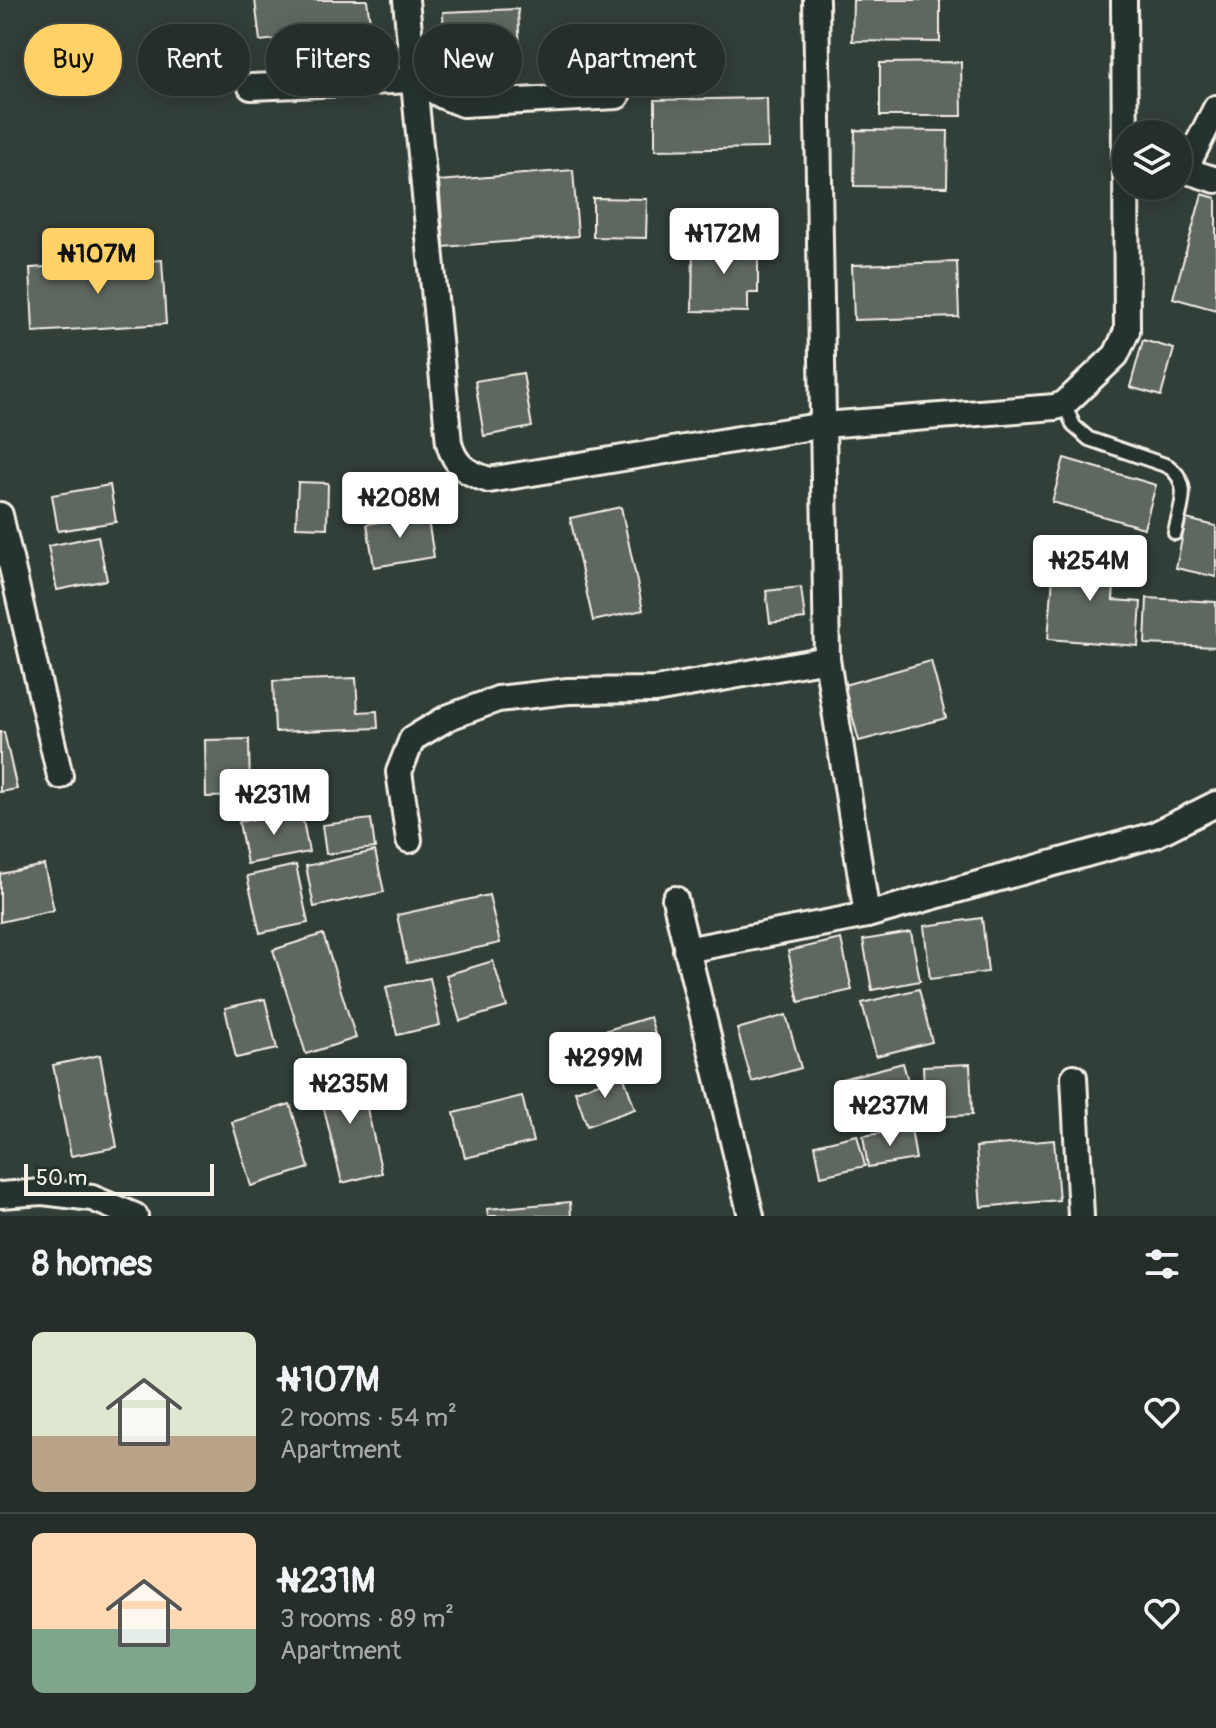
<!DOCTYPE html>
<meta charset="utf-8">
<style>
:root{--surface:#262e2a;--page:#2e3632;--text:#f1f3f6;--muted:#a4a8a8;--line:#424a47;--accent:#ffd166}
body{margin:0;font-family:Pangolin,sans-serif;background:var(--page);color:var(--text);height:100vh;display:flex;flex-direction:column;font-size:30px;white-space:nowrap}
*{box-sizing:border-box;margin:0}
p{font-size:26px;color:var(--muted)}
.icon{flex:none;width:44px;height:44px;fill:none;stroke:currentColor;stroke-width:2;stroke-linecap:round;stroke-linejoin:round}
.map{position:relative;height:1216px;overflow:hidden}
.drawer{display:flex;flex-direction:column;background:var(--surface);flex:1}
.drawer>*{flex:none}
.top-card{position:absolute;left:24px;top:24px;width:800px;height:72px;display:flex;gap:16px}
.buttons{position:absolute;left:1112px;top:120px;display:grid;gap:16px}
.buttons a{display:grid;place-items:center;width:80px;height:80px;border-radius:50%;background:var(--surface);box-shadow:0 4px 20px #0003,0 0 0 2px var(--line);font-size:40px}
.scale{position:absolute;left:24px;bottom:20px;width:190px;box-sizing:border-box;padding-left:8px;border:4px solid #f4f1e8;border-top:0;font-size:22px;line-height:28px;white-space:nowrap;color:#f4f1e8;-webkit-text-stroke:6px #26332d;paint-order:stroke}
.price{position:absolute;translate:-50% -68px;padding:0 18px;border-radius:8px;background:#fff;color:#222;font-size:26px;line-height:52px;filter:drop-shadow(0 2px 4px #0008)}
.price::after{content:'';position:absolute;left:50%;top:48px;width:24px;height:18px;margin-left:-12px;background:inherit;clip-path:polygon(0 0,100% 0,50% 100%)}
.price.on{background:var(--accent);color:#111}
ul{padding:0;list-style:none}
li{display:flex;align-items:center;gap:24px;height:200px;padding:0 32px}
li+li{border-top:2px solid var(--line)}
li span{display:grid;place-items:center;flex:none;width:224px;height:160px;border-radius:12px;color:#555}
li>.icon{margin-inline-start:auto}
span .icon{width:96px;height:96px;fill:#fffc;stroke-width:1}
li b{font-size:34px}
h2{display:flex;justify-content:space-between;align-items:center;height:96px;padding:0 32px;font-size:34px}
.tag{padding:0 28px;border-radius:36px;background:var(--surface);box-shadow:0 4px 20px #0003,0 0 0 2px var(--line);font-size:28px;line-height:72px}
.tag.on{background:var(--accent);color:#111}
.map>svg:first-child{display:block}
.building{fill:#5f6861;stroke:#f4f1e8;stroke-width:2}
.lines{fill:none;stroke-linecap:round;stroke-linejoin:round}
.service-casing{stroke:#f4f1e8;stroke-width:18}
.minor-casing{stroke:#f4f1e8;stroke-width:30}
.service{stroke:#26332d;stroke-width:12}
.minor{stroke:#26332d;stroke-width:24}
</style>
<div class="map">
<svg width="1216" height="1216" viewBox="0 0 1216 1216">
<rect width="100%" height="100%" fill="#323e38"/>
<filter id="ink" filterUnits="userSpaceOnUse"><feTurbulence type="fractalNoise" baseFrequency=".0125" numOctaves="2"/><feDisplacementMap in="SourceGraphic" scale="16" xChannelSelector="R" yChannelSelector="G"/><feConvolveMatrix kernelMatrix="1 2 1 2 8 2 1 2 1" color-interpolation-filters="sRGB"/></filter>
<g filter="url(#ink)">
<g class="building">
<polygon points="255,0 367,0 371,29 260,41"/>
<polygon points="853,0 940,0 940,42 852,41"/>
<polygon points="518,9 521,76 445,79 443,12"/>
<polygon points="961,62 962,116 880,116 880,63"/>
<polygon points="767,98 768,148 655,150 655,100"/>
<polygon points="855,130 948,131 947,187 854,186"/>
<polygon points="573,170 578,236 444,247 439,181"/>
<polygon points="1202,194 1216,198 1216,310 1173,298"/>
<polygon points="593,198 647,199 646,238 593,237"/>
<polygon points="693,243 758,243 758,293 748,293 748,312 692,311"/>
<polygon points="162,260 166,324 33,332 30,268"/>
<polygon points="957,262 959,317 854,320 852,265"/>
<polygon points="1143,340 1174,349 1161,396 1130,387"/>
<polygon points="523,373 532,427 484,436 475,381"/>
<polygon points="1064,458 1156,485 1144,528 1052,502"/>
<polygon points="298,482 328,483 327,528 296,527"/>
<polygon points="110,485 116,522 58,531 52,495"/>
<polygon points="621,507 643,610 593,621 570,518"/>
<polygon points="427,514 434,557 374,567 367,524"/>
<polygon points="1186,519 1216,526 1216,577 1176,568"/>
<polygon points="98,536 107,580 57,590 48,546"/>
<polygon points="1055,552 1116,557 1113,600 1141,602 1138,646 1048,639"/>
<polygon points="801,587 805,619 770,623 766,591"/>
<polygon points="1147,598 1216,602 1216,647 1145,644"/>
<polygon points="931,661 946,718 859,741 844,685"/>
<polygon points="356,678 358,712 377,711 378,728 275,732 273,681"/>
<polygon points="0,732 4,732 17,789 0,792"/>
<polygon points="249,739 250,796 206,797 205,740"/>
<polygon points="301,810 309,852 247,864 239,822"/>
<polygon points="371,819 375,848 326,854 322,825"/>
<polygon points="375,851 384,892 314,907 306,866"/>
<polygon points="44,865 54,910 0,922 0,874"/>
<polygon points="296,865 308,923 260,933 247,876"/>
<polygon points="489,895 500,943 407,963 397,915"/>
<polygon points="982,918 988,972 930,979 924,926"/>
<polygon points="911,932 920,981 872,990 863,940"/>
<polygon points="323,934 356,1038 306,1054 273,950"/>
<polygon points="841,939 852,990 799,1002 788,951"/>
<polygon points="493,961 507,1007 460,1021 446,975"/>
<polygon points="430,978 440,1025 397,1035 386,987"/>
<polygon points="919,989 932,1042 876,1056 862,1003"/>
<polygon points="265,999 277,1049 236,1058 225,1008"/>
<polygon points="786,1015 801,1068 752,1082 737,1029"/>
<polygon points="650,1017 660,1051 575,1076 565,1043"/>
<polygon points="100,1055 117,1147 71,1156 53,1065"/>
<polygon points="903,1063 913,1099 844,1118 834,1081"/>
<polygon points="970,1064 972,1115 925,1117 923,1066"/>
<polygon points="358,1070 382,1173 342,1183 317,1080"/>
<polygon points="623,1075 635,1109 587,1126 575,1091"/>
<polygon points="522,1096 533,1142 465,1158 454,1113"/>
<polygon points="290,1104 309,1168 251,1186 232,1122"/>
<polygon points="911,1128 916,1159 868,1167 863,1136"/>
<polygon points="857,1135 865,1166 821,1176 815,1145"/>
<polygon points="1054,1140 1059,1200 981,1207 976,1147"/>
<polygon points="570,1202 571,1216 488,1216 487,1209"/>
</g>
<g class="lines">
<g class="service-casing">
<path id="service" d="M 1064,404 L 1074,426 L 1089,439 L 1168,466 C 1193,484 1180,507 1175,533"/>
</g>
<g class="minor-casing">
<g id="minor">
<path d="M 406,0 L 449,443 C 455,466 467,473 489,480 L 824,425 L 1055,407 L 1064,404 L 1116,355 L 1127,331 L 1126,163"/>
<polyline points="816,0 827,659 867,915"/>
<polyline points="1124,0 1125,163"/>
<polyline points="251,87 414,80 443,96 463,104 617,96"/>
<polyline points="1178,168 1216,180"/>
<polyline points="1185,169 1216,108"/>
<polyline points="0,515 60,776"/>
<polyline points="409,840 399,772 412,739 449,717 498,699 568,691 655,690 827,659"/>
<polyline points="675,899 751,1216"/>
<polyline points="686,950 867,915 1154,835 1216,804"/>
<polyline points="1074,1077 1081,1216"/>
<polyline points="0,1195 43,1192 92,1198 135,1216"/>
</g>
</g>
<use href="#service" class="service"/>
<use href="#minor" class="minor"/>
</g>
</g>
</svg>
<div class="buttons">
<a><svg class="icon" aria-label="layers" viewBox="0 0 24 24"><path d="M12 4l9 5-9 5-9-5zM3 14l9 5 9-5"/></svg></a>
</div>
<div class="scale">50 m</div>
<b class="price" style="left:724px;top:276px">₦172M</b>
<b class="price on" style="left:98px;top:296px">₦107M</b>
<b class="price" style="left:400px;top:540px">₦208M</b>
<b class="price" style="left:1090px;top:603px">₦254M</b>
<b class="price" style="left:274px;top:837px">₦231M</b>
<b class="price" style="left:605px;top:1100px">₦299M</b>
<b class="price" style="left:350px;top:1126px">₦235M</b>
<b class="price" style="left:890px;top:1148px">₦237M</b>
<div class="top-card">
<a class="tag on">Buy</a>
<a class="tag">Rent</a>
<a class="tag">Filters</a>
<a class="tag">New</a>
<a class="tag">Apartment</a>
</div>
</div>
<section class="drawer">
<h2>8 homes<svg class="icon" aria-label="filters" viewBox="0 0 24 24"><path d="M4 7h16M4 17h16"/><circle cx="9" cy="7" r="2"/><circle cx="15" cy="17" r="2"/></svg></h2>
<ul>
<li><span style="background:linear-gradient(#dfe7d0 65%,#b9a48a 0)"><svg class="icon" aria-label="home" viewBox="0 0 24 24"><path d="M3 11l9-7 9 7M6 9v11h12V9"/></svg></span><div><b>₦107M</b><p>2 rooms · 54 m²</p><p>Apartment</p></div><svg class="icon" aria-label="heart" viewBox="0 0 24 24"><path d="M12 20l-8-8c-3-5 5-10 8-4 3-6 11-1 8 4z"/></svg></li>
<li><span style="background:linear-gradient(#ffd9b3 60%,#7fa58c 0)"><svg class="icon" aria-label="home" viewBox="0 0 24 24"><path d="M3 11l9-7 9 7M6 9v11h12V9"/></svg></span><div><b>₦231M</b><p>3 rooms · 89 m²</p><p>Apartment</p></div><svg class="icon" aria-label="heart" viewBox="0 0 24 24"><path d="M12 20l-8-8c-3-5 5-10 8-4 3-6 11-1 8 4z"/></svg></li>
</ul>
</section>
